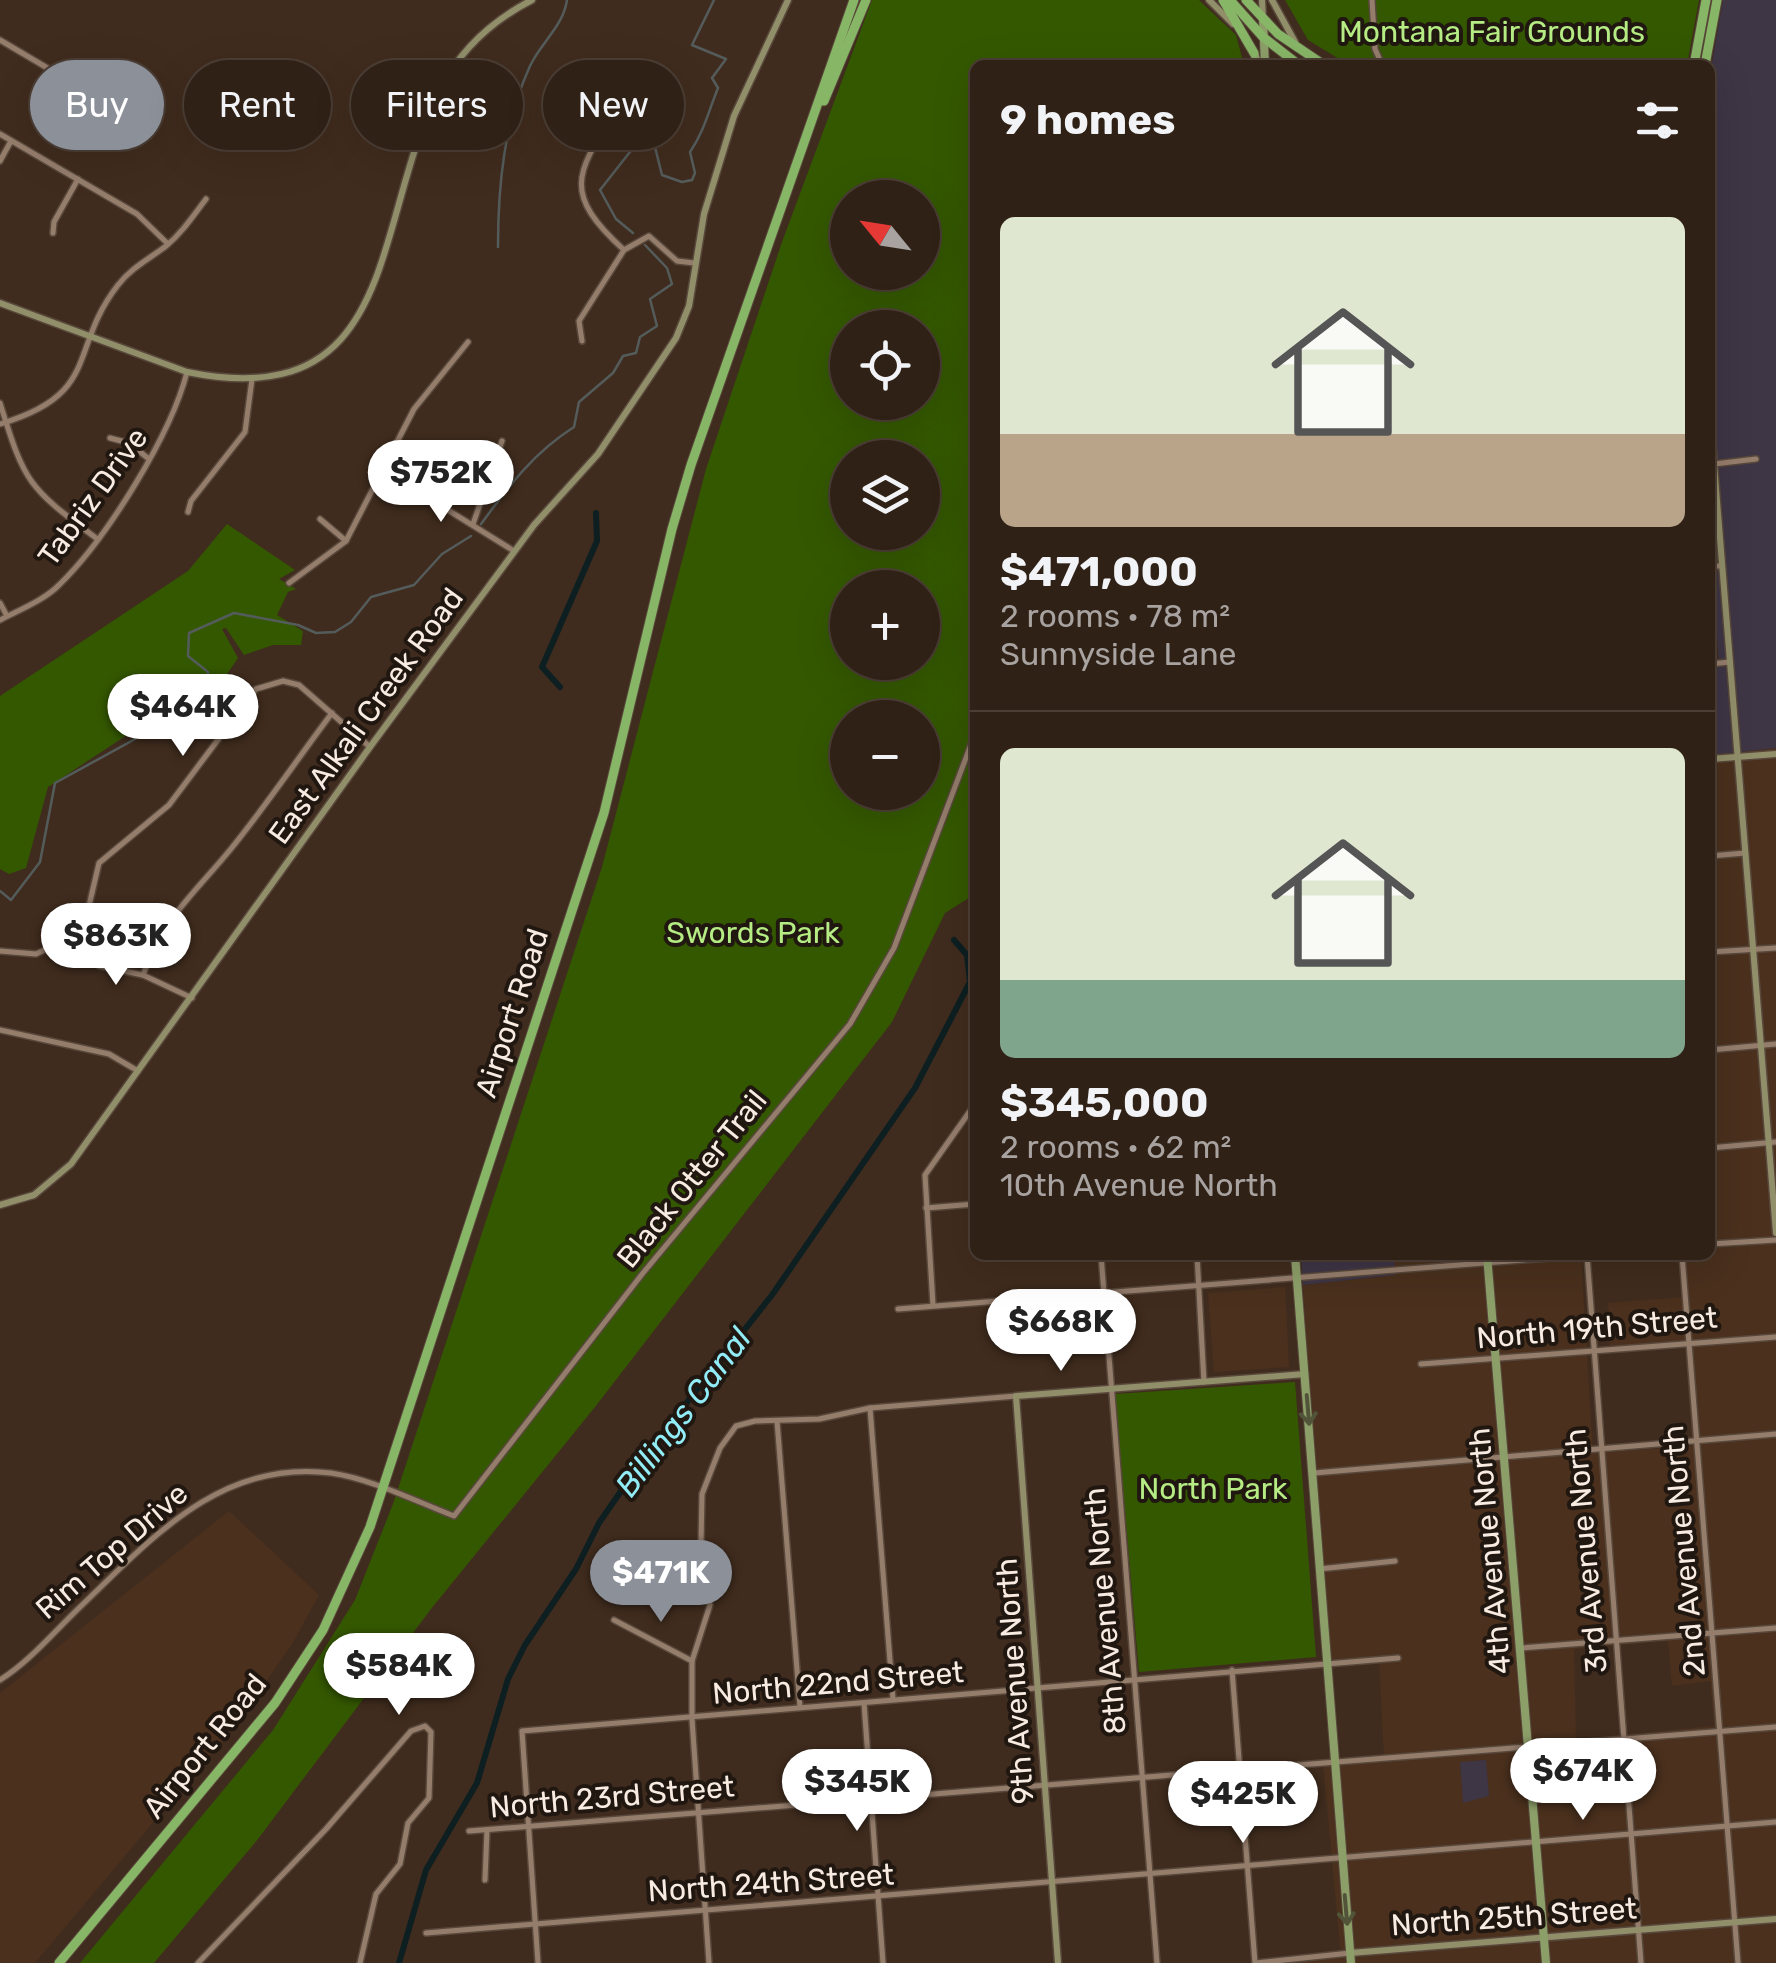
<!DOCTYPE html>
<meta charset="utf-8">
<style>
:root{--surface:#302116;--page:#3c2e23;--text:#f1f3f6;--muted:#a8a3a1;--line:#4b3e35;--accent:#8c9099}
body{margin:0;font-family:Rubik,sans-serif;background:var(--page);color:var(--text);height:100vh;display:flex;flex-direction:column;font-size:38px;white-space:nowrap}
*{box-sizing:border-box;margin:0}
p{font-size:32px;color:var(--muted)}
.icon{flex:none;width:55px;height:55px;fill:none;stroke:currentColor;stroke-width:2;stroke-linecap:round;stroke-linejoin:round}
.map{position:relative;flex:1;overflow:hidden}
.drawer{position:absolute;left:970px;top:60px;width:745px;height:1200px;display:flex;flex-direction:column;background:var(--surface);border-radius:15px;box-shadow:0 10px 40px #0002,0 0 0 2px var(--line)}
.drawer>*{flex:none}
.guide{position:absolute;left:30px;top:60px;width:790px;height:90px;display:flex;gap:20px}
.needle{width:65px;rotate:300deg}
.controls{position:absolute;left:830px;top:180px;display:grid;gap:20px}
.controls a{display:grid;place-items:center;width:110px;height:110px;border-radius:50%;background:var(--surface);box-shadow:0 10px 40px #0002,0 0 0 2px var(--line);font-size:50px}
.price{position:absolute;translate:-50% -85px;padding:0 22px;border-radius:35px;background:#fff;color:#222;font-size:32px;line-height:65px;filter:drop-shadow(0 2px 5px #0008)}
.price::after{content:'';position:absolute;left:50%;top:60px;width:30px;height:22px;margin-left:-15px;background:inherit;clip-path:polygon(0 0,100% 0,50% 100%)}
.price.selected{background:var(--accent);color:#fff}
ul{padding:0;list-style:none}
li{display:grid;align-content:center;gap:20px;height:530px;padding:0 30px}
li+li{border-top:2px solid var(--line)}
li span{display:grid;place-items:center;height:310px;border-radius:15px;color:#555}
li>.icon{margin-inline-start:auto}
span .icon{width:180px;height:180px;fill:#fffc;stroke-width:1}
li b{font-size:42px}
h2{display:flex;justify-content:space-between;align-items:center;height:120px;padding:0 30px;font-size:42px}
.chip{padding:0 35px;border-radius:45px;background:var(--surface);box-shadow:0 10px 40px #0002,0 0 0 2px var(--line);font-size:35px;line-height:90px}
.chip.selected{background:var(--accent);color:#fff}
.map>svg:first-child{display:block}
.built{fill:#4a301d;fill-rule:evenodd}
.industrial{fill:#3e3545}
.green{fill:#345800;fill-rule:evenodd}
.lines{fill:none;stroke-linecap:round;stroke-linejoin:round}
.stream{stroke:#545c5b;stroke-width:2.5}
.canal{stroke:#0d1f21;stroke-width:6}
.street-casing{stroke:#58483b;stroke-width:8}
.secondary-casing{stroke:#58483b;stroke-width:9}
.primary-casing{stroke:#58483b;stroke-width:10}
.highway-casing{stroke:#58483b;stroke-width:11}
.street{stroke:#957d6c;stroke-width:5}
.secondary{stroke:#918e6a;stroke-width:6}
.primary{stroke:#8d9f69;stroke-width:8}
.highway{stroke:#88b667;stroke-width:9}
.oneway{stroke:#515439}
.labels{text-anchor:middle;stroke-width:8;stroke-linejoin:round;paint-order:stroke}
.park-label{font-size:30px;fill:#b5ec83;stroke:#201711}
.street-label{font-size:30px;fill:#f8ebe2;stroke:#201711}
.water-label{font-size:32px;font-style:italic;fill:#91ecf6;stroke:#201711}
</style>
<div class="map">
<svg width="1776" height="1963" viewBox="0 0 1776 1963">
<rect width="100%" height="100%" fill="#402c1e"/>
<g class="built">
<path d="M 1776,748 L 1776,1963 L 1257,1963 L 1341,1957 L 1323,1763 L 1384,1757 L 1379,1660 L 1327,1662 L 1303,1285 L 1395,1275 L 1394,1255 L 1581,1255 L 1593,1453 L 1692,1446 L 1685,1343 L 1610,1352 L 1608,1303 L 1685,1297 L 1682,1255 L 1710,1255 L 1710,755 ZM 1668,1641 L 1672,1686 L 1710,1681 L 1714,1726 L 1576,1739 L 1574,1649 Z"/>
<polygon points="1285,1287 1289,1367 1214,1372 1208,1293"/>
<polygon points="229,1511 319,1595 292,1644 240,1719 35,1963 0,1963 0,1693"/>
</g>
<g class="industrial">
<polygon points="1723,0 1776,0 1776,748 1710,755 1710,666 1719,664 1710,543 1710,74"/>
<polygon points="1301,1255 1394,1255 1395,1275 1303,1285"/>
<polygon points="1486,1760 1489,1796 1463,1803 1460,1762"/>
</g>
<g class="green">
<path d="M 872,0 L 1199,0 L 1236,35 L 1244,65 L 975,65 L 975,894 L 945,913 L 892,1022 L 595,1407 L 431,1609 L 258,1839 L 154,1963 L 80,1963 L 273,1730 L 355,1600 L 393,1504 L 602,867 L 706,469 L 782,242 ZM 848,198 L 922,198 L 922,272 L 848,272 ZM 848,328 L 922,328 L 922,402 L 848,402 ZM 848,458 L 922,458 L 922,532 L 848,532 ZM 848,588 L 922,588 L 922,662 L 848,662 ZM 848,718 L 922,718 L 922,792 L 848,792 Z"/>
<polygon points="1285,0 1699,0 1687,65 1349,65 1308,40"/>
<polygon points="227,524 295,570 279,579 296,589 288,592 277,615 303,631 301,645 273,645 244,655 226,628 222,629 238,658 219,686 205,677 197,689 48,787 26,868 9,874 0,869 0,696 188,571"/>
<polygon points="1295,1382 1316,1657 1139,1672 1115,1394"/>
</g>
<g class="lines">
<g class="stream">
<path d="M 633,233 L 616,219 L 600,190 L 637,143 L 655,147 L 662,175 L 682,182 L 692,180 L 695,173 L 690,152 C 704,132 709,110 718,88 L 712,78 L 726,59 L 692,45 L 714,0"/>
<path d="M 498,247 C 498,185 504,123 530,66 C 541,42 563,27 567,0"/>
<path d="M 481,524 C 509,486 533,453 574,427 L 579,402 L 613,373 L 623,356 L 636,353 L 640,337 L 657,326 L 650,299 L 672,284 L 667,268 L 645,245"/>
<polyline points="0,891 11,900 40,862 55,783 208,699 208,672 188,656 189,633 234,613 298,625 316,633 335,632 351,622 371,597 414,585 442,554 471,536"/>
</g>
<g class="canal">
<polyline points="560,687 542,667 597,541 596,513"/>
<polyline points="399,1963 426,1870 477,1783 508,1679 525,1645 576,1569 599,1523 650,1449 772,1295 915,1088 970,982 967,955 954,940"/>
</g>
<g class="street-casing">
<g id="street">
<polyline points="1372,0 1375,49 1380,60"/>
<polyline points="0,40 66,79 87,85"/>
<polyline points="579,85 613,117"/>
<path d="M 617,109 C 577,172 560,192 624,250"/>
<polyline points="0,134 137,214 168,244"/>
<polyline points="0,161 11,141"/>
<polyline points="53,233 54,222 78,179"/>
<polyline points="582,341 579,321 624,250 649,236 677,261 694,263"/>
<path d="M 0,403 C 25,484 28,487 96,538"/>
<path d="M 0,424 C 102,394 68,349 118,285 C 131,268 149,259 166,246 C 182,233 193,216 206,199"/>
<polyline points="110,438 129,443 149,459"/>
<polyline points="1714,464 1756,459"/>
<polyline points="385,471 514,551"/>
<polyline points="188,512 191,501 245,432 252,379"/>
<polyline points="320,519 346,541"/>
<polyline points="473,524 502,441"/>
<polyline points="1710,566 1722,566"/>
<polyline points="289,583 346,541 414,409 468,342"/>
<polyline points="0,603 7,616"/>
<path d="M 0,620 C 19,610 45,600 60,584 C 107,538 171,435 187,372"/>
<polyline points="1710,664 1730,662"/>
<polyline points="1710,856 1745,853"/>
<polyline points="68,939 99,966 143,975 192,998"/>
<polyline points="0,951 36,954 68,939 88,910 99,863 169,805 256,689 283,681 299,685 370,747"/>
<polyline points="1710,952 1776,948"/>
<path d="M 143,975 C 164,917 193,895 230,850 C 266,806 298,758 332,713"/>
<polyline points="0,1030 109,1054 138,1071"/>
<polyline points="1710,1050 1776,1044"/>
<polyline points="1710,1148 1776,1142"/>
<polyline points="926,1208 975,1204"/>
<polyline points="1710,1244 1776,1240"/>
<polyline points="1101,1255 1157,1963"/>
<polyline points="1197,1255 1204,1382"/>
<polyline points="1587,1255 1641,1963"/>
<polyline points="1682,1255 1738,1963"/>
<polyline points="933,1305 925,1175 975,1104"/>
<polyline points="898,1309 1586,1255"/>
<polyline points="1421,1364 1776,1337"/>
<polyline points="870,1408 893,1699"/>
<polyline points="777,1421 800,1707"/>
<polyline points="1314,1473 1776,1434"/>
<polyline points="1319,1569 1395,1561"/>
<polyline points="614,1620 692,1661"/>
<polyline points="1522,1648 1776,1628"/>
<polyline points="1232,1670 1255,1963"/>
<path d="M 0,1680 C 29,1662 54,1632 79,1608 C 152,1538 221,1459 331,1473 C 372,1479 415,1501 454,1516 L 643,1273 L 850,1024 L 894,948 L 975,734"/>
<polyline points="864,1703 883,1963"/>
<polyline points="469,1831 1776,1727"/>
<polyline points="485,1880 487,1830"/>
<polyline points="426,1933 1776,1822"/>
<polyline points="198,1963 326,1829 411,1731 425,1726 431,1732 429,1798 408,1823 400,1864 376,1894 360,1963"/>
<polyline points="538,1963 522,1731 1398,1658"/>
<polyline points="709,1963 692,1719 692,1661 710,1605 701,1544 702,1494 720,1448 736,1426 755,1421 819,1419 870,1408 1016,1396"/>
<polyline points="1256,1963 1350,1953"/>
</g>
</g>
<g class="secondary-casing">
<g id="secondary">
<polyline points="1209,0 1233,24"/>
<polyline points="1262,0 1263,19"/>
<polyline points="1272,0 1295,42"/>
<path d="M 0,303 L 187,372 C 403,416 371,218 440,89 C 461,49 493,20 532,0"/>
<polyline points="1710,414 1776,1233"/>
<polyline points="1710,759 1776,754"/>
<polyline points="0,1205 34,1195 71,1164 370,747 534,525 598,454 676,338 689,306 704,214 734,116 788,0"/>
<polyline points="1350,1953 1776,1919"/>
<polyline points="1058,1963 1016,1396 1305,1374"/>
</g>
</g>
<g class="primary-casing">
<g id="primary">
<polyline points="1263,19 1265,65"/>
<polyline points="1254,53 1258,65"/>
<polyline points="1295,1255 1351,1963"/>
<polyline points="1487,1255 1546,1963"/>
</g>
</g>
<g class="highway-casing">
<g id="highway">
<polyline points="1223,0 1254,53"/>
<polyline points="1230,0 1263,37 1299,65"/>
<polyline points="1246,0 1278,34 1324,65"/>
<polyline points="1694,65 1706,0"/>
<polyline points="1705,65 1717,0"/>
<polyline points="824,101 866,0"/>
<polyline points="59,1963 275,1703 323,1630 370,1527 604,813 672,529 691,465 854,0"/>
</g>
</g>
<use href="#street" class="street"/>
<use href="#secondary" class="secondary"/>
<use href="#primary" class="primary"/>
<use href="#highway" class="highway"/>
</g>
<defs><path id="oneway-shaft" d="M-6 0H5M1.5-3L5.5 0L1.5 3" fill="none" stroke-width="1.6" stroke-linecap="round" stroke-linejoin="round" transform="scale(2.5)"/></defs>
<g class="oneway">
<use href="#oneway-shaft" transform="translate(1308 1410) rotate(85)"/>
<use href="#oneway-shaft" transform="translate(1346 1910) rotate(85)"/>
</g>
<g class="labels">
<g class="park-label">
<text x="1492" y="42">Montana Fair Grounds</text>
<text x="753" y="943">Swords Park</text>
<text x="1213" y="1499">North Park</text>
</g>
<g class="street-label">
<text transform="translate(93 497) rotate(-54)" y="10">Tabriz Drive</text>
<text transform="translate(366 716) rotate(-54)" y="10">East Alkali Creek Road</text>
<text transform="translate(512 1013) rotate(-72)" y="10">Airport Road</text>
<text transform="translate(692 1179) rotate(-51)" y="10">Black Otter Trail</text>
<text transform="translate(1597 1328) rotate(-5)" y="10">North 19th Street</text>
<text transform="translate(112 1551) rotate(-41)" y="10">Rim Top Drive</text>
<text transform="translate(1490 1551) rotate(-95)" y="10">4th Avenue North</text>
<text transform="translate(1586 1551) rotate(-95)" y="10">3rd Avenue North</text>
<text transform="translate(1684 1551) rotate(-95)" y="10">2nd Avenue North</text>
<text transform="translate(1105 1611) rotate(-95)" y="10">8th Avenue North</text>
<text transform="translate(1015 1681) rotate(-94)" y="10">9th Avenue North</text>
<text transform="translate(838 1683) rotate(-5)" y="10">North 22nd Street</text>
<text transform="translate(205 1746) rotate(-51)" y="10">Airport Road</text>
<text transform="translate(612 1797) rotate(-5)" y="10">North 23rd Street</text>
<text transform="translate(771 1883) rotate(-4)" y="10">North 24th Street</text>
<text transform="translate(1514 1917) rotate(-4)" y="10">North 25th Street</text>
</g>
<g class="water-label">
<text transform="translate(683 1412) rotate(-53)" y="11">Billings Canal</text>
</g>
</g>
</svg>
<div class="controls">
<a><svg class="needle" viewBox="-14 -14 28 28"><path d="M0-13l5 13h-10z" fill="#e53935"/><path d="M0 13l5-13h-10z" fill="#a8a3a1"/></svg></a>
<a><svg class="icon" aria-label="locate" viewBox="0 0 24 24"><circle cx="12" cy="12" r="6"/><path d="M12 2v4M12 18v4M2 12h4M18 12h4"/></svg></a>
<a><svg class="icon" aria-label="layers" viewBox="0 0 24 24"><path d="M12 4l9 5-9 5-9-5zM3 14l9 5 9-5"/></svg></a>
<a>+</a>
<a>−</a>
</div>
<b class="price" style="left:441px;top:525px">$752K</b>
<b class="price" style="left:183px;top:759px">$464K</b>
<b class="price" style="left:116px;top:988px">$863K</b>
<b class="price" style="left:1061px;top:1374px">$668K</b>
<b class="price selected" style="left:661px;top:1625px">$471K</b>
<b class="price" style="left:399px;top:1718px">$584K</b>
<b class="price" style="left:1583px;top:1823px">$674K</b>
<b class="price" style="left:857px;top:1834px">$345K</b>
<b class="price" style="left:1243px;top:1846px">$425K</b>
<div class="guide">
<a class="chip selected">Buy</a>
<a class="chip">Rent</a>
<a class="chip">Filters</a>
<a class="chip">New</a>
</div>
<section class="drawer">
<h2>9 homes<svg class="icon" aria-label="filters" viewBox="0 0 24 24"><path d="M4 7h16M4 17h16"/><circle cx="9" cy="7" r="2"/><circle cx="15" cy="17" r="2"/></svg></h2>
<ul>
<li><span style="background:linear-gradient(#dfe7d0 70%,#b9a48a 0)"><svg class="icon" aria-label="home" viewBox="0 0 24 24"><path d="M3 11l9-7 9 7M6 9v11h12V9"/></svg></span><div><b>$471,000</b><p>2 rooms · 78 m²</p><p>Sunnyside Lane</p></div></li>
<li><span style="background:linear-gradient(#dfe7d0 75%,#7fa58c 0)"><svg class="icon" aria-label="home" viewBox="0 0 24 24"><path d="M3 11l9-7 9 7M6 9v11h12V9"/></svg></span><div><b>$345,000</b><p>2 rooms · 62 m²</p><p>10th Avenue North</p></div></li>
</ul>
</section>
</div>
